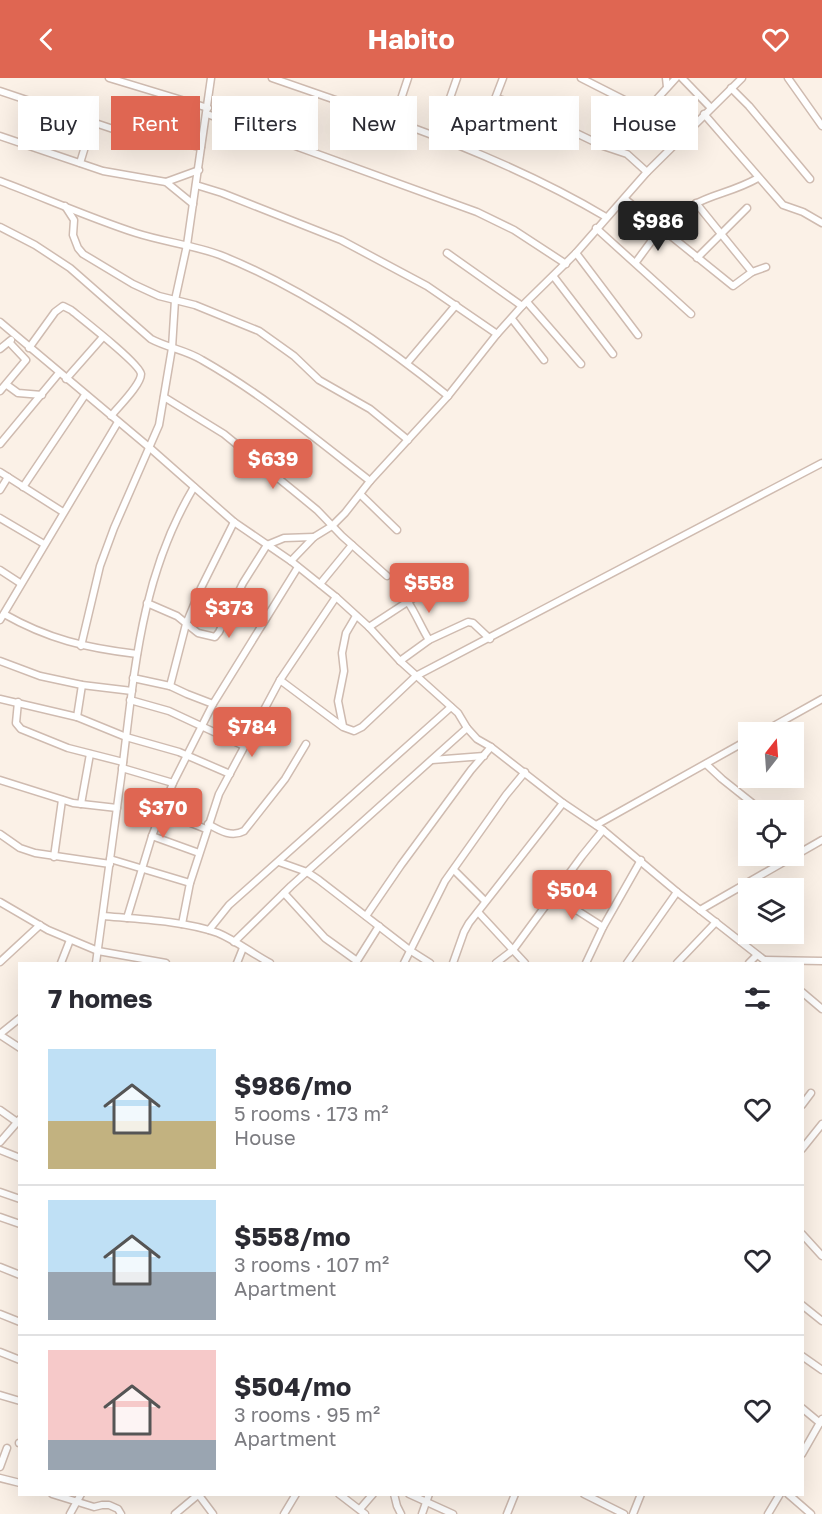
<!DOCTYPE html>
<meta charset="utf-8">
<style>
:root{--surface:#fff;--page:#f2f2f3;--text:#2b2b33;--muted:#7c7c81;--line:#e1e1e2;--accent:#df6652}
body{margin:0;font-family:"Golos Text",sans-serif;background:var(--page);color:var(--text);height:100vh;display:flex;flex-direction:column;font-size:22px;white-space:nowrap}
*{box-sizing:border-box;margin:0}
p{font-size:20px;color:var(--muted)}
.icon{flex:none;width:33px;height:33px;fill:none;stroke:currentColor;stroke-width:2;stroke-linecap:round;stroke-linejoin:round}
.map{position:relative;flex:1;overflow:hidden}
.sheet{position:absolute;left:18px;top:884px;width:786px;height:534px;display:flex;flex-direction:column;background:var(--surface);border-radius:0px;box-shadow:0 6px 24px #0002}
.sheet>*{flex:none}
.banner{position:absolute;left:18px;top:18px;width:786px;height:54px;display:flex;gap:12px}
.needle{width:39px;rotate:17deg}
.buttons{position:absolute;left:738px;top:644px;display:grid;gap:12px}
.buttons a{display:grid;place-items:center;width:66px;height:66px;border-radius:0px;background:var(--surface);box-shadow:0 6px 24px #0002;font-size:30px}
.price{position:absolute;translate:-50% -51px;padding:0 14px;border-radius:6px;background:var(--accent);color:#fff;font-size:20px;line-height:39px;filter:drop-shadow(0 2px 3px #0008)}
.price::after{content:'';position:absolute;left:50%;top:36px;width:18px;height:14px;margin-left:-9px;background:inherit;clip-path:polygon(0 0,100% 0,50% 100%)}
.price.active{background:#222;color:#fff}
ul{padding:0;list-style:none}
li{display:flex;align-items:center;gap:18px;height:150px;padding:0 30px}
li+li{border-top:2px solid var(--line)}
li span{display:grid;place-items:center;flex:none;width:168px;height:120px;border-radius:0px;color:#555}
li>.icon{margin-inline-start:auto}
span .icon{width:72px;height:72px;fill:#fffc;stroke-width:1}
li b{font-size:26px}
h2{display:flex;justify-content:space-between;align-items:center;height:72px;padding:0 30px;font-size:26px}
.chip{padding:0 21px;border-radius:0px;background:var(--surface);box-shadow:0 6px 24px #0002;font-size:21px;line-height:54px}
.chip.active{background:var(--accent);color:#fff}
header{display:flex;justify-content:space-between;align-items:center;height:78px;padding:0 30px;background:var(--accent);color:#fff;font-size:27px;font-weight:700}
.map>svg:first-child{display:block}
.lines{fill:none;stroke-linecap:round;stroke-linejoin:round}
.minor-casing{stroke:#cfbbb0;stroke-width:9}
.minor{stroke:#fff;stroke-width:6}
</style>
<header><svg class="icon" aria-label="back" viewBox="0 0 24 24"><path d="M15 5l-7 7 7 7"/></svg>Habito<svg class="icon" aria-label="heart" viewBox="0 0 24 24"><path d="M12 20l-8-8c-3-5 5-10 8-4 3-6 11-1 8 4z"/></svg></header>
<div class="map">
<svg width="822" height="1436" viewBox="0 0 822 1436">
<rect width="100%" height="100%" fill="#fbf1e7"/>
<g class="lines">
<g class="minor-casing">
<g id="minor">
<polyline points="109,0 208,30"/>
<path d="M 272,0 C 387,40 502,77 606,139"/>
<polyline points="581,0 646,33 680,61"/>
<polyline points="666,0 667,9"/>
<polyline points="682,0 711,30"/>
<polyline points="788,0 822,48"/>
<polyline points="731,10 749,28 810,101"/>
<polyline points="0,13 119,53 201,69"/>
<polyline points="496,20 518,27 603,68 627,76 647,94"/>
<polyline points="646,33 676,0"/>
<polyline points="207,36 477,134 514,152 566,186"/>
<polyline points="704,36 783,127 803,134 822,145"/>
<polyline points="394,42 408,0"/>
<polyline points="437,57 457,0"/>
<polyline points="0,58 103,93 166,104 193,126"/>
<polyline points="475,73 503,0"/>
<polyline points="80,85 92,46"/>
<path d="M 0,103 C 45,120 90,140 136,155 C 164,164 193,167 220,177 C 303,210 379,262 448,318"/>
<polyline points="166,104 199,92"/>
<polyline points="196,107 222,115 341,162 427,208 497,256"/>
<polyline points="625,121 733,208 752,194"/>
<polyline points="696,125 752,194 766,189"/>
<polyline points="65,128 74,142 73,157 78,170 83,176 133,206 159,218 195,227 259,253 294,278 319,302 370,331 408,362"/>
<path d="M 0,149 L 35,167 L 70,190 L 151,261 C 168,270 186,272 202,282 C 262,316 316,361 370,403"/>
<polyline points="596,150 691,236"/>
<path d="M 665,153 C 695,114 721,121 758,100"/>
<polyline points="447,175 522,228"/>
<polyline points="576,175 638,257"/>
<polyline points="697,180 747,130"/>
<polyline points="636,184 661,150"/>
<polyline points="554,199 613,276"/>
<polyline points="527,224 581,286"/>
<polyline points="512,241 544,282"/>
<polyline points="0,244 150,370 234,444 291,483 336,519 369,549 400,583 458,635 467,650 477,661 491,669 563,725 603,752 677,814 768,885"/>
<path d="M 29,270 L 55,234 L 63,228 L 71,232 C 82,241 140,286 141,296 C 141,307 118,329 111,338"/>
<polyline points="0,271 11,262"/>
<polyline points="407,285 456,227"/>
<polyline points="66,301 103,259"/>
<polyline points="7,307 18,315 42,317"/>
<polyline points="0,313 26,282 9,264"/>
<polyline points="164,319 224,356 300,418 317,432 342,458 387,498"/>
<polyline points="0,366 59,295"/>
<polyline points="0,394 63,434"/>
<polyline points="23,409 85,317"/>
<polyline points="0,412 8,399"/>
<polyline points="361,417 397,452"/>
<polyline points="0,440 44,466"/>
<polyline points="291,483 314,459 332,448 345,435 370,403 448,318 497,256 522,228 576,175 647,94 742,0"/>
<polyline points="0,492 20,505"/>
<polyline points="320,506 352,467"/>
<path d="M 408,524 C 416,536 421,549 429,562"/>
<polyline points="147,525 177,538 198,555 215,559 219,554 243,505 267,467 284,460 314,459"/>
<path d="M 4,536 C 48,561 86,570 137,576"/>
<polyline points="0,542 118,344"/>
<polyline points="369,549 438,504"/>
<polyline points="81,568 100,488 114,450 159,347 172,270 175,222 187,167 211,0"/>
<polyline points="0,583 40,598 82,607 132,613"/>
<polyline points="400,583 429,562 468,544 473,545 490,561"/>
<polyline points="133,600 170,608 187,616 213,626"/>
<polyline points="280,602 343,649 354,653 362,649 416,598 822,385"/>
<polyline points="170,608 186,546 201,510 234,444"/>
<polyline points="0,621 77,639 126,659 179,674 230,696"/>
<polyline points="130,622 169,633 244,668"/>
<polyline points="18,624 16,645 21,651 68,670 123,684"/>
<polyline points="77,639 82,607"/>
<polyline points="343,648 338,623 344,593 342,575 346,555 356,538"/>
<polyline points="763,654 822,621"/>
<polyline points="432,682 484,678"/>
<polyline points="706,686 722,701 761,732"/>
<polyline points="122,690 173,705"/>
<polyline points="0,702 73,725 117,730"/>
<polyline points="81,726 90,676"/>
<polyline points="161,733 206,751"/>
<path d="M 208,746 C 219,752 231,760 244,753 L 285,701 L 306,666"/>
<polyline points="596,747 748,662"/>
<polyline points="0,756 20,770 35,775 110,786"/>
<polyline points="152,758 199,775"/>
<polyline points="794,762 798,774"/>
<polyline points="54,779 62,722"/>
<polyline points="110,781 190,805"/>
<polyline points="279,784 307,794 319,802 411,873 430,885"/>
<polyline points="454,792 485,823"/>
<polyline points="284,815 325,860 357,883 379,848"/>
<polyline points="553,817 603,849"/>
<polyline points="0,824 48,852 98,873 166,885"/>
<polyline points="700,832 822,762"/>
<polyline points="478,834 525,885"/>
<path d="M 103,838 C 138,841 185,843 218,855 C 235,862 253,876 270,885"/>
<polyline points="366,838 401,787 471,692 491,669"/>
<polyline points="127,840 152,758 173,705 213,626 298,489"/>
<polyline points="182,846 190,805 219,716 280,602 336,519"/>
<polyline points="209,852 229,827 451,629"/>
<polyline points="234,864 291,808 467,650"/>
<polyline points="765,882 822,883"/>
<polyline points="0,884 40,847"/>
<polyline points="61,885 70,862"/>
<path d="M 96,885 C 105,818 114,752 123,685 C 135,587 142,496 194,409"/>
<polyline points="237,885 243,870"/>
<polyline points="404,885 445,803 506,717 525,694"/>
<polyline points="453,885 464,854 469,845 563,725"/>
<polyline points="496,885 513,872 582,778 603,752"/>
<polyline points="586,885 603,849 641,782"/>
<polyline points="627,885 677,814"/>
<polyline points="677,885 716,844"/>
<polyline points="749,885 757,877"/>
<polyline points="802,914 822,931"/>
<polyline points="0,956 20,940"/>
<polyline points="0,957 20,970"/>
<polyline points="802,1027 811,1015"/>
<polyline points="0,1032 17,1044"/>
<polyline points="0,1064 20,1041"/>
<polyline points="802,1071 822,1046"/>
<polyline points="0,1072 20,1080"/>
<polyline points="0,1114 20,1121"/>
<polyline points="0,1139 20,1146"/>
<polyline points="802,1156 822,1178"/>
<polyline points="0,1189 20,1197"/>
<polyline points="802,1227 822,1243"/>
<polyline points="0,1236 20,1244"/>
<polyline points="0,1274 20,1282"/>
<polyline points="802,1278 822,1292"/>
<polyline points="0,1317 20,1323"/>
<polyline points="802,1330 820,1345"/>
<polyline points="19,1365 20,1365"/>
<polyline points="802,1376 822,1341"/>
<polyline points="0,1389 7,1370"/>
<polyline points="0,1400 20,1405"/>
<polyline points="52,1416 94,1429 102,1427 109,1427 118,1431 121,1436"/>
<polyline points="198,1416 213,1436"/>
<polyline points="339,1416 365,1436"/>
<polyline points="394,1416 397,1428 401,1436"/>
<polyline points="409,1416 453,1436"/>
<polyline points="584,1416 624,1436"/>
<polyline points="788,1416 811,1436"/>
<polyline points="360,1431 373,1416"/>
<polyline points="70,1436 81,1416"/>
<polyline points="175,1436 199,1416"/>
<polyline points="284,1436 296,1416"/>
<polyline points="422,1436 429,1416"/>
<polyline points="507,1436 515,1416"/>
<polyline points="633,1436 641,1416"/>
<polyline points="768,1436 780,1416"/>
</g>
</g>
<use href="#minor" class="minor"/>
</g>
</svg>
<div class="buttons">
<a><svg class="needle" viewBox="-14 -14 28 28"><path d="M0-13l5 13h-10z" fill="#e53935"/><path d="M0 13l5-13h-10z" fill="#7c7c81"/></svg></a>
<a><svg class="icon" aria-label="locate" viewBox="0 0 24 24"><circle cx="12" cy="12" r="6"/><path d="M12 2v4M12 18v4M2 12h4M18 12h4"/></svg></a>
<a><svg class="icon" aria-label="layers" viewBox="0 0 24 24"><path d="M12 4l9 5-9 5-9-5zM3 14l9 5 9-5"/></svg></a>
</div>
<b class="price active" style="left:658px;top:174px">$986</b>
<b class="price" style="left:273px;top:412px">$639</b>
<b class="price" style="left:429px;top:536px">$558</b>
<b class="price" style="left:229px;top:561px">$373</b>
<b class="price" style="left:252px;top:680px">$784</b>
<b class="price" style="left:163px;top:761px">$370</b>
<b class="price" style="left:572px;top:843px">$504</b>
<div class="banner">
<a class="chip">Buy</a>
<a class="chip active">Rent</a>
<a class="chip">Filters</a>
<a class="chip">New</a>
<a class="chip">Apartment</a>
<a class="chip">House</a>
</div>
<section class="sheet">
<h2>7 homes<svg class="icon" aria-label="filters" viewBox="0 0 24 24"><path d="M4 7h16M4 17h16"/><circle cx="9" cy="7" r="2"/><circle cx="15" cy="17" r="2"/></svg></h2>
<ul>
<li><span style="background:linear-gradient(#bfe0f5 60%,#c2b280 0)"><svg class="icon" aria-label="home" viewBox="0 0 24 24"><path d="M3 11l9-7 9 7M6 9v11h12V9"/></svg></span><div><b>$986/mo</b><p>5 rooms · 173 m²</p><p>House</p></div><svg class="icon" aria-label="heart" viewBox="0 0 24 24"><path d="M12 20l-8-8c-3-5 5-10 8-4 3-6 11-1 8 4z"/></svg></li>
<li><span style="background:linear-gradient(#bfe0f5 60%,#9aa5b1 0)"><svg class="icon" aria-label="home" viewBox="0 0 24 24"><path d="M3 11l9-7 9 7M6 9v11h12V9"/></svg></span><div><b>$558/mo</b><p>3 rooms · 107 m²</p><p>Apartment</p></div><svg class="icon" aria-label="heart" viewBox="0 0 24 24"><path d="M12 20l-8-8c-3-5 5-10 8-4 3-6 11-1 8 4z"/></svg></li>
<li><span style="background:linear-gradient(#f6c9c9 75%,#9aa5b1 0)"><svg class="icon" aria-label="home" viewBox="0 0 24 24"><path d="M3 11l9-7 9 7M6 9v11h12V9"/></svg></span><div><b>$504/mo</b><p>3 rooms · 95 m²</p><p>Apartment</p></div><svg class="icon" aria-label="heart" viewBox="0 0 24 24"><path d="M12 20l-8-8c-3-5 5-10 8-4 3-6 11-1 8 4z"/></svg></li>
</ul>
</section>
</div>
